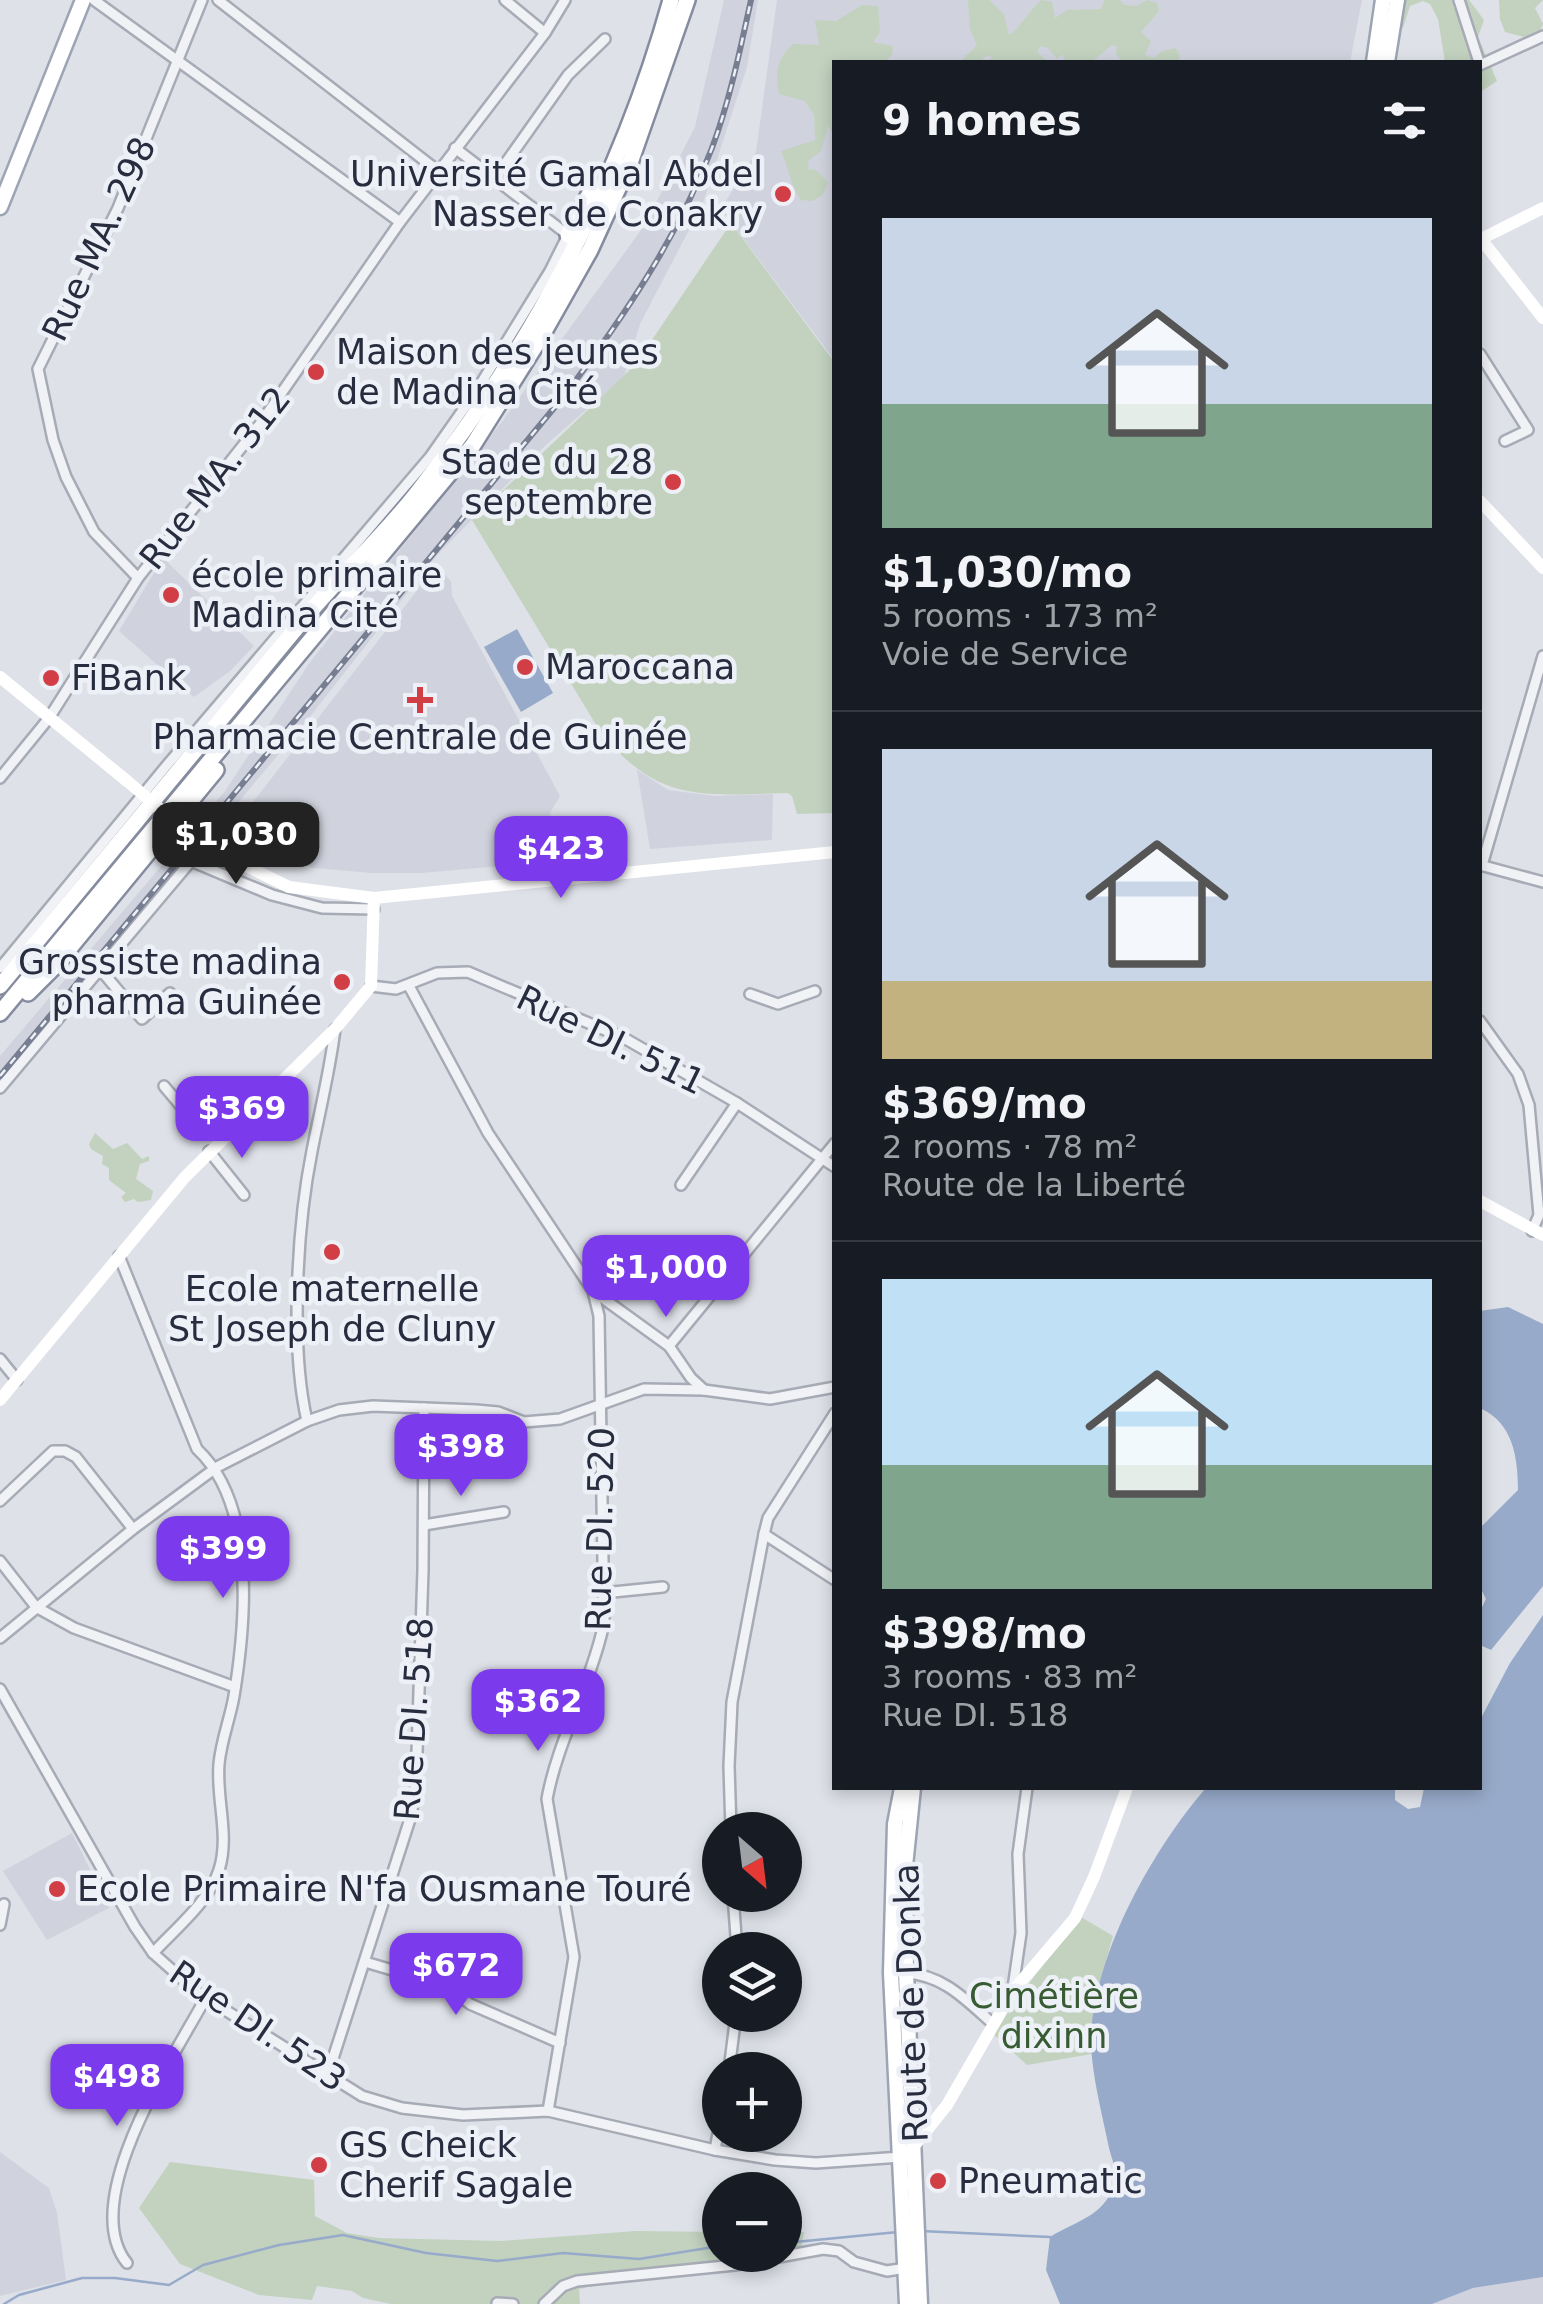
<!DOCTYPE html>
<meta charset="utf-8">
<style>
:root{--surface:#171b24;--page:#20242c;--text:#f1f3f6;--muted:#9ea1a6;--line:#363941;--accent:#7c3aed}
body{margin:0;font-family:"DejaVu Sans",sans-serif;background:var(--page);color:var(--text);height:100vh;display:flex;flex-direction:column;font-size:38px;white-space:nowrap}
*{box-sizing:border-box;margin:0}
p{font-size:32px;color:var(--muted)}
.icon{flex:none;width:55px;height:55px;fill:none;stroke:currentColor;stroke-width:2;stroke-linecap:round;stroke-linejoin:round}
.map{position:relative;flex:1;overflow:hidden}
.drawer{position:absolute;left:832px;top:60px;width:650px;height:1730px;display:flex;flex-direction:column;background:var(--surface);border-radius:0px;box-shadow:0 5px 15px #0003}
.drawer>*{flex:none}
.needle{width:65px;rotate:152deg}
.controls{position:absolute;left:702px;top:1812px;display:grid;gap:20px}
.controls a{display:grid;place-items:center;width:100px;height:100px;border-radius:50%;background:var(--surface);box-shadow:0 5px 15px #0003;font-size:50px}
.price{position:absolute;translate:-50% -85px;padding:0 22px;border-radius:20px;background:var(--accent);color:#fff;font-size:32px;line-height:65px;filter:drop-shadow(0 2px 5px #0008)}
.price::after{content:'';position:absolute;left:50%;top:60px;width:30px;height:22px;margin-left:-15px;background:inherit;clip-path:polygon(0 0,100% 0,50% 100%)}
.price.current{background:#222;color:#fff}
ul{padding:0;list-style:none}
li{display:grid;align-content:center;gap:20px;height:530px;padding:0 50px}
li+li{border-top:2px solid var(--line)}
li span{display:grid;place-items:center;height:310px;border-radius:0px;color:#555}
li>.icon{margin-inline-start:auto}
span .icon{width:180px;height:180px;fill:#fffc;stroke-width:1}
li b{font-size:42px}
h2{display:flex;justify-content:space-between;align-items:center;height:120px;padding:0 50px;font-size:42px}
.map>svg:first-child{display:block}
.built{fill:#d0d3dd}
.green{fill:#c2d2bf}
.water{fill:#97aac9}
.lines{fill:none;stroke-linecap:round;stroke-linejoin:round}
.stream{stroke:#97aac9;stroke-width:2.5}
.street-casing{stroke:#a7abb5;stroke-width:14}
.primary-casing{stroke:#9da4b4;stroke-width:19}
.highway-casing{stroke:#858c9f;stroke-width:20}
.street{stroke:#f1f2f6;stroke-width:9}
.secondary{stroke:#fff;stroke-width:12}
.primary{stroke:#fff;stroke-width:14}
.highway{stroke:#fff;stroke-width:15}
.rail-casing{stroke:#777e92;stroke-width:6}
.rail{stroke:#edf0f6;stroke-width:2.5;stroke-dasharray:8;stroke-linecap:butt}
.secondary-bridge{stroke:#fff;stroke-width:12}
.poi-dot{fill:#d23e45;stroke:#edf0f6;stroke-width:4}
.labels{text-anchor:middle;stroke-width:9;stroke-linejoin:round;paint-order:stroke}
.poi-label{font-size:35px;fill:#272d3f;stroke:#edf0f6;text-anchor:start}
.street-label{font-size:35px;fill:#272d3f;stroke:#edf0f6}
.park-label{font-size:35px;fill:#375b33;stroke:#edf0f6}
</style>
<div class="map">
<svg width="1543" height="2304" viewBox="0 0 1543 2304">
<rect width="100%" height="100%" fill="#dee1e8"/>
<g class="built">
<polygon points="724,0 758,0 747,67 703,203 640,324 624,377 547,444 437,555 305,723 0,1085 0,1056 225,791 310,662 501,423 644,226 695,127"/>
<polygon points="777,0 1362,0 1350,62 835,62 835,361 721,209 756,152"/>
<polygon points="163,558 254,646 230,671 194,697 119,631"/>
<polygon points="436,566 451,581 452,596 560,796 550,813 557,861 421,873 372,873 314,868 271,855 239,841 229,833"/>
<polygon points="637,770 668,790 715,796 773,794 772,840 650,849"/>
<polygon points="72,1833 109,1908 47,1940 3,1871"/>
<polygon points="0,2152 49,2188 57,2213 66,2280 0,2296"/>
<polygon points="1543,2277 1543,2304 1432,2304 1473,2288"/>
</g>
<g class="green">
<path d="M 968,0 L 989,0 L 1004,14 L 1009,35 C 1022,26 1029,11 1041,0 L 1052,2 L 1055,18 L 1067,10 L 1101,9 L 1105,0 L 1120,0 L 1124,5 L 1136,6 L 1147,0 L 1157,3 L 1159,11 L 1141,32 L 1151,41 L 1145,55 L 1154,58 L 1162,51 L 1176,48 L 1180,57 L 1177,62 L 1122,62 L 1116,54 L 1117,47 L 1112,45 L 1091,62 L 1065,62 L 1062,54 L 1057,59 L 1048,48 L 1040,46 L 1037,52 L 1048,62 L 984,62 L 992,58 L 989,55 L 983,58 L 983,62 L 960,62 L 977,45 L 970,29 Z"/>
<polygon points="1398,0 1469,0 1484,20 1478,37 1497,81 1482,91 1480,62 1445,62 1438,19 1430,4 1423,1 1410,6 1403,28 1393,30"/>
<polygon points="1499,0 1543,0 1535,8 1543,24 1539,33 1528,38 1505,32 1500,19"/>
<path d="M 862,5 L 878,6 L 880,32 L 873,42 L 893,46 L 892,55 L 884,62 L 835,62 L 835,137 L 828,126 L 821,151 L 808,161 L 809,170 L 815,169 L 828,182 L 823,195 L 812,201 L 801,200 C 790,184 789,169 781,151 L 815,140 L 814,115 L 805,101 L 779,94 C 775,72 777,59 793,44 L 819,45 L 815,20 L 836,21 Z"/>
<path d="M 731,223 L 835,363 L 835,813 L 797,814 L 792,796 L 788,793 C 701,795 656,804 598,728 L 472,520 L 635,365 Z"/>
<polygon points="95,1133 113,1149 127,1143 142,1159 149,1156 149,1161 140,1164 136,1179 153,1191 151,1200 138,1202 134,1199 125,1202 121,1197 126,1193 109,1180 109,1168 102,1164 103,1156 91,1149 89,1144"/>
<polygon points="1081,1917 1113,1936 1096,1995 1092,2054 1027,2065 991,2032"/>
<polygon points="170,2162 314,2180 315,2216 347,2233 379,2238 501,2241 636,2231 720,2232 720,2255 785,2255 785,2232 804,2232 801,2248 780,2259 647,2274 579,2289 580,2304 391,2304 363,2298 352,2291 317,2286 312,2300 259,2295 180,2264 139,2208"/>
</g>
<g class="water">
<polygon points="517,629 553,693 521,712 484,647"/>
<path d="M 1508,1307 L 1543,1324 L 1543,1586 L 1491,1650 L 1480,1645 L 1480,1611 L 1486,1599 L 1480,1587 L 1480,1528 L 1518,1490 C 1518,1457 1513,1423 1480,1408 L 1480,1311 Z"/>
<path d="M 1543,1615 L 1543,2277 L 1473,2288 L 1432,2304 L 1060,2304 L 1046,2270 L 1050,2237 C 1075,2221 1110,2215 1115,2178 C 1117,2170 1111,2157 1109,2148 C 1103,2118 1095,2088 1092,2058 C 1083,1971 1151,1851 1206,1788 L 1395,1788 L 1395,1800 L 1408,1809 L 1420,1807 L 1424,1788 L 1480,1788 L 1480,1720 L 1510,1663 Z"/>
</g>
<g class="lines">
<g class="stream">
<polyline points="921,2231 1050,2237"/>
<polyline points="785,2243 898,2232"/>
<polyline points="4,2304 19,2295 82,2278 115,2278 169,2285 203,2265 279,2245 343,2235 426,2253 497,2261 563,2253 639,2259 720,2246"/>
</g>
<g class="street-casing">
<g id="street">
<polyline points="94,0 400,222"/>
<polyline points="218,0 438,171"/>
<polyline points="505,0 545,33"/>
<polyline points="1459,0 1479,62"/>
<polyline points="1480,65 1543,36"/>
<polyline points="495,178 568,75 605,39"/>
<polyline points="1480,354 1528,430 1505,441"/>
<polyline points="138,578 94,532 66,477 53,440 38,369 118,208 202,0"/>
<polyline points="0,778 49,718 138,578 260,424 400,222 545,33 565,0"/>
<polyline points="1480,865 1543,882"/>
<polyline points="1482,865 1543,656"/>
<polyline points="0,968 168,764 430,457 477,390 550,271 568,235 455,148"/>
<polyline points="100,969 142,1019 170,993"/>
<polyline points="371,986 396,989 437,973 468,972 624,1038 737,1103 835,1167"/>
<path d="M 409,986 L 488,1133 L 593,1291 L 599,1316 L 604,1623 C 591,1684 558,1739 547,1799 L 574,1957 L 548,2111"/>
<polyline points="750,994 778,1004 815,991"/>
<polyline points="1480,1021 1518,1074 1529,1105 1539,1215 1532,1231"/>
<polyline points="164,1086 180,1105 199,1098 229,1133"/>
<polyline points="0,1088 191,861 272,895 322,908 374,909"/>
<polyline points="209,1151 244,1195"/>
<polyline points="681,1185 737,1103"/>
<path d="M 119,1256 L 197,1449 C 257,1505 246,1622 234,1696 C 230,1719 221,1741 219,1764 C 216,1799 230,1836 219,1870 C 209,1902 175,1929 153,1953"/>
<polyline points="593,1291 669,1346 691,1378 704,1390"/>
<polyline points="669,1346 835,1143"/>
<polyline points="0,1359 17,1380"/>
<path d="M 307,1421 C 290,1347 297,1226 312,1151 C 320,1110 330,1070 335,1029"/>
<polyline points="0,1501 53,1451 65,1451 76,1457 133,1529"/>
<polyline points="424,1525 504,1512"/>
<polyline points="764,1534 835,1580"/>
<polyline points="0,1561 36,1607 74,1628 235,1687"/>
<polyline points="603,1593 663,1587"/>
<polyline points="0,1638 133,1529 217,1467 307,1421 339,1410 373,1406 476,1410 498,1412 524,1422 560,1419 644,1389 704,1390 770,1399 835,1387"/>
<polyline points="0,1689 135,1927 153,1953 198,1993 362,2096 402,2108 463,2115 548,2111 715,2150 775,2160 816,2163 901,2157"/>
<polyline points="731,1830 729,1766 732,1702 764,1534 768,1518 835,1413"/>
<polyline points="733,1895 737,1950"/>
<polyline points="0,1925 4,1904"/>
<polyline points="365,1962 447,1986 470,2004 560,2043"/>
<path d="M 906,1973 C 943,1975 965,1999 992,2023"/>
<polyline points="1013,1988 1021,1933 1018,1854 1027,1788"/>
<polyline points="729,2070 736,2015"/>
<polyline points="327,2077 411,1816 416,1783 423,1570 424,1408"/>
<polyline points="715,2150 720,2122"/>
<path d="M 127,2263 C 77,2201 173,2058 205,1999"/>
<polyline points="497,2303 513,2304"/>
<polyline points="544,2304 563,2286 577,2281 735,2265 823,2249 839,2251 854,2262 887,2271 906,2268"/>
</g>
</g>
<g class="primary-casing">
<g id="primary">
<polyline points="1374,62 1383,0"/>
<polyline points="1387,62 1397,0"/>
<polyline points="0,207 83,0"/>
<polyline points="902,1788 895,1824 891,1973 907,2304"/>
<polyline points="913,1788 905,1866 906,1973 920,2304"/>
</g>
</g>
<g class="highway-casing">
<g id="highway">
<polyline points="568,235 591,191"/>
<path d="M 0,986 C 101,864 203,741 304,619 C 341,574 385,535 420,489 C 533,345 622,177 671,0"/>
<polyline points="28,993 54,967 216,770"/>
<polyline points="0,1013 473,445 542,335 590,250 631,160 687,0"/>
</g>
</g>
<use href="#street" class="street"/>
<g class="secondary">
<polyline points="1543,208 1481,239 1543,318"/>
<polyline points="1480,501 1543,568"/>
<polyline points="0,677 127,781"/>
<polyline points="203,845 289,887 374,898 835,852"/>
<polyline points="1480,1201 1543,1235"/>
<polyline points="0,1400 185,1177 335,1029 371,986 374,898"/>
<polyline points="910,2151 947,2105 1013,1991 1075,1918 1094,1877 1127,1788"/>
</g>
<use href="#primary" class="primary"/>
<use href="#highway" class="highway"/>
<g class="rail-casing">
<path id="rail" d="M 0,1076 L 564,396 C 623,318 677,239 712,148 C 730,100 740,50 751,0"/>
</g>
<use href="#rail" class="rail"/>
<g class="secondary-bridge">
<polyline points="127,781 170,817"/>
<polyline points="182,827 203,845"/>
</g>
</g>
<g class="poi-dot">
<circle cx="783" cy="194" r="10"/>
<circle cx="316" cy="372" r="10"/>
<circle cx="673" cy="482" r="10"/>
<circle cx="171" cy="595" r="10"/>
<circle cx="525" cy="667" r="10"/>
<circle cx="51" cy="678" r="10"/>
<path d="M415 685h10v10h10v10h-10v10h-10v-10h-10v-10h10z"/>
<circle cx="342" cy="982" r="10"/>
<circle cx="332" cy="1252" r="10"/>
<circle cx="57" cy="1889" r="10"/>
<circle cx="319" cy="2165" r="10"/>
<circle cx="938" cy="2181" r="10"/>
</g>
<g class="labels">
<g class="poi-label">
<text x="763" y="186" text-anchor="end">Université Gamal Abdel<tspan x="763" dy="40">Nasser de Conakry</tspan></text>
<text x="336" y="364">Maison des jeunes<tspan x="336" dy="40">de Madina Cité</tspan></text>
<text x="653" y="474" text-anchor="end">Stade du 28<tspan x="653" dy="40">septembre</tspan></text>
<text x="191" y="587">école primaire<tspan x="191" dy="40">Madina Cité</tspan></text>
<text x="545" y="679">Maroccana</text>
<text x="71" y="690">FiBank</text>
<text x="420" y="749" text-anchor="middle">Pharmacie Centrale de Guinée</text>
<text x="322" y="974" text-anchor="end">Grossiste madina<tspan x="322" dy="40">pharma Guinée</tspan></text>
<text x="332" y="1301" text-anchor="middle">Ecole maternelle<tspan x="332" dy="40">St Joseph de Cluny</tspan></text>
<text x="77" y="1901">Ecole Primaire N'fa Ousmane Touré</text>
<text x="339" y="2157">GS Cheick<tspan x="339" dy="40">Cherif Sagale</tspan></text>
<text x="958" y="2193">Pneumatic</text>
</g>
<g class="street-label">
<text transform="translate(99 239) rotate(-65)" y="12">Rue MA. 298</text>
<text transform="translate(215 478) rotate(-52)" y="12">Rue MA. 312</text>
<text transform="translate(611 1040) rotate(26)" y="12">Rue DI. 511</text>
<text transform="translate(600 1529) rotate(-89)" y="12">Rue DI. 520</text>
<text transform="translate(414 1719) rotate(-86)" y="12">Rue DI. 518</text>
<text transform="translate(911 2003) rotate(-92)" y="12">Route de Donka</text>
<text transform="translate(258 2026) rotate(34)" y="12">Rue DI. 523</text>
</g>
<g class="park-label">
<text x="1054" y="2008">Cimétière<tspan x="1054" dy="40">dixinn</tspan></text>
</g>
</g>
</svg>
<div class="controls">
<a><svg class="needle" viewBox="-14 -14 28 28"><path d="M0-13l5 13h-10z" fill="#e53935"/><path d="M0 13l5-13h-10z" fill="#9ea1a6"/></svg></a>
<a><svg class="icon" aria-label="layers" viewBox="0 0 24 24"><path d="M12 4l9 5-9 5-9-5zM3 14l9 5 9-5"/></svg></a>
<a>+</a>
<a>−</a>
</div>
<b class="price current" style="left:236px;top:887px">$1,030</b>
<b class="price" style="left:561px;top:901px">$423</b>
<b class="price" style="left:242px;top:1161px">$369</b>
<b class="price" style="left:666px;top:1320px">$1,000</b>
<b class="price" style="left:461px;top:1499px">$398</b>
<b class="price" style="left:223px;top:1601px">$399</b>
<b class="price" style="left:538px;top:1754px">$362</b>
<b class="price" style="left:456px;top:2018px">$672</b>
<b class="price" style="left:117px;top:2129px">$498</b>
<section class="drawer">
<h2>9 homes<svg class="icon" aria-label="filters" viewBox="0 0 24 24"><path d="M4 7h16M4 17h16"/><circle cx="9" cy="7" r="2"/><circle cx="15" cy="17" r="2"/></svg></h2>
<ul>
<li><span style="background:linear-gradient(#c9d6e8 60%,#7fa58c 0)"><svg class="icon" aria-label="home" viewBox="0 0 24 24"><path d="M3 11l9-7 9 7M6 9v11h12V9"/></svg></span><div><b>$1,030/mo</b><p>5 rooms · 173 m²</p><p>Voie de Service</p></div></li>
<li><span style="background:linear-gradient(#c9d6e8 75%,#c2b280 0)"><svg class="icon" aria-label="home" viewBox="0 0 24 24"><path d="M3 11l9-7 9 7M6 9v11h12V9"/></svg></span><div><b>$369/mo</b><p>2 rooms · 78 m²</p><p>Route de la Liberté</p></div></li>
<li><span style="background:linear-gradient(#bfe0f5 60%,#7fa58c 0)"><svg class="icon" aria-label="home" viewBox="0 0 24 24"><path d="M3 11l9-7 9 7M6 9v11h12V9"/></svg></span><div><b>$398/mo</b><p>3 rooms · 83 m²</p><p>Rue DI. 518</p></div></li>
</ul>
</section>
</div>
